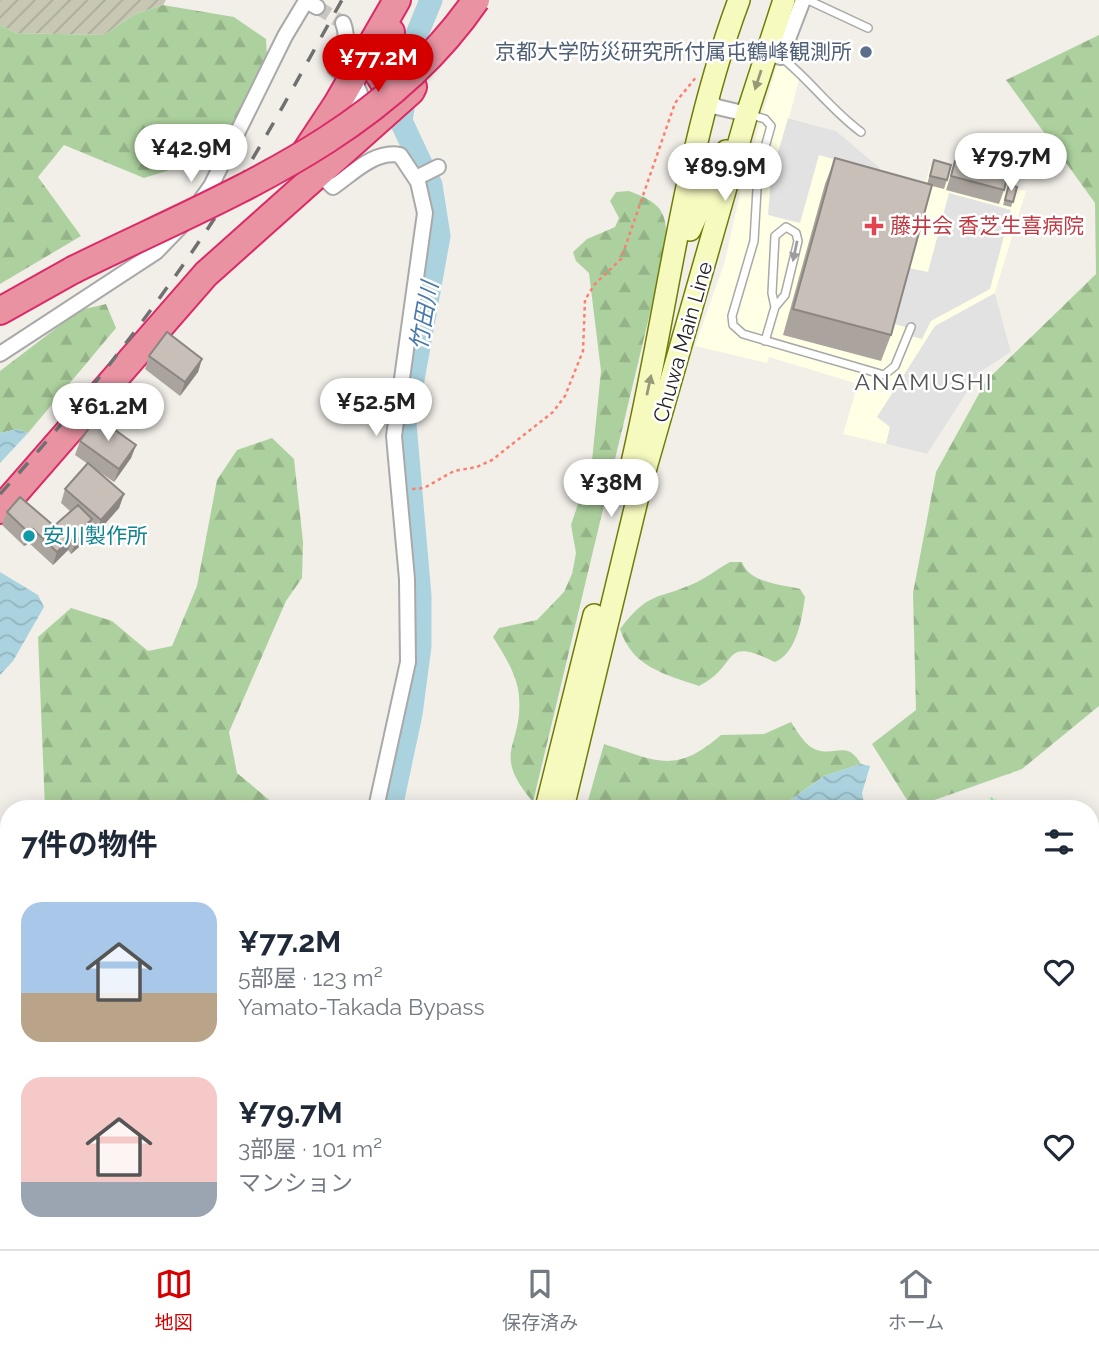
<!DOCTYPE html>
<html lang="ja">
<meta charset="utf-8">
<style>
:root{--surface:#fff;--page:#f6f6f7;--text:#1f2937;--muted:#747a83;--line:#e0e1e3;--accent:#d40000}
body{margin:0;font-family:Raleway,"Noto Sans JP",sans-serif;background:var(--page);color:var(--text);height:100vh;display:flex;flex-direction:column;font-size:26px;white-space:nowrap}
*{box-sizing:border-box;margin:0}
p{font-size:23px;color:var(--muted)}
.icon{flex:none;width:38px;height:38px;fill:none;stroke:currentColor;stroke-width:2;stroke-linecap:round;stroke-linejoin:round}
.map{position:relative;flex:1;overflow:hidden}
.drawer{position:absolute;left:0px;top:800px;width:1099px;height:450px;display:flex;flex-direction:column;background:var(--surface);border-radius:28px 28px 0 0;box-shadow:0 4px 18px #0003}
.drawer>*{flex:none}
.price{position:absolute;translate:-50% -60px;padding:0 16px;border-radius:24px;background:#fff;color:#222;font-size:23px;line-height:46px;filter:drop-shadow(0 2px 4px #0008)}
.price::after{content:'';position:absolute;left:50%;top:42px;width:21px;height:16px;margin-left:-10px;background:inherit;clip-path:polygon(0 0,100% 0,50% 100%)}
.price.active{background:var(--accent);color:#fff}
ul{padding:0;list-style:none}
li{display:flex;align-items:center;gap:21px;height:175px;padding:0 21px}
li span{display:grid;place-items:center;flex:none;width:196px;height:140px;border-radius:21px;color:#555}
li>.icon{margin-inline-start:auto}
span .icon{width:84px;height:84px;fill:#fffc;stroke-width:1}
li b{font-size:30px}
h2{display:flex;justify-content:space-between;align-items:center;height:84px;padding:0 21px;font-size:30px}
.menu{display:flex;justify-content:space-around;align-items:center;height:98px;border-top:2px solid var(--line);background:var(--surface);font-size:19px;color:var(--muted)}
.menu a{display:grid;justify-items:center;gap:4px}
.menu .active{color:var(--accent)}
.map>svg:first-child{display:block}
.education{fill:#ffffe5}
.construction{fill:url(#construction-furrows)}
.forest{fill:url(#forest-firs)}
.park{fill:url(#park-tufts)}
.parking{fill:#e2e2e2}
.water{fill:url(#water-waves)}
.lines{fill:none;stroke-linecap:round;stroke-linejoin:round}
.river{stroke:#aad3df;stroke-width:23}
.street-tunnel{stroke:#c8c6c1;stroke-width:14;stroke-dasharray:14 7;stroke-linecap:butt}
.lane-casing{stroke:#a9a9a9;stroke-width:10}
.street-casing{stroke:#a9a9a9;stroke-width:18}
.secondary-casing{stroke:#707d05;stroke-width:24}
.highway-casing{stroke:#dc2a67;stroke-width:30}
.path{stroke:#fa8072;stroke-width:2.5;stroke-dasharray:3.5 3.5;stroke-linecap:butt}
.lane{stroke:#fff;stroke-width:7}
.street{stroke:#fff;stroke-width:14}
.secondary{stroke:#f7fabf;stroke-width:21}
.highway{stroke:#e892a2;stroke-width:26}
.rail{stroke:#707070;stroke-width:3.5;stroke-dasharray:14 14;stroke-linecap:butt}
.highway-bridge-casing{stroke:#dc2a67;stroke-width:30;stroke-linecap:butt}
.highway-bridge{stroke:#e892a2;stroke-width:26}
.wall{fill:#aba49e}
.shaded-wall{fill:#8b8681}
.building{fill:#c7bfb8;stroke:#8b8681;stroke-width:2}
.oneway{fill:#979978}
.oneway2{fill:#9c9c9c}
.service-dot{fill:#5c6f8a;stroke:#fff;stroke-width:2.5}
.health-dot{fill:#e0444e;stroke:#fff;stroke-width:2.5}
.culture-dot{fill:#0f9aa8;stroke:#fff;stroke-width:2.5}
.labels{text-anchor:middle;stroke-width:5;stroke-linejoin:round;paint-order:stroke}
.service-label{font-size:21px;fill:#4e5e75;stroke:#fff;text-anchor:end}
.health-label{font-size:21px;fill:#be3a42;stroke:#fff;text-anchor:start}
.street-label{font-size:21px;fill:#222;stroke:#fff}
.culture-label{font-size:21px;fill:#0d838f;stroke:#fff;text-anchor:start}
.water-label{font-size:23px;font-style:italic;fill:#4a7aab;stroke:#fff}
.neighbourhood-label{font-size:23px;letter-spacing:2px;fill:#555;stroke:#fff}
</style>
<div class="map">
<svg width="1099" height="1249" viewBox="0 0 1099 1249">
<defs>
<pattern id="construction-furrows" width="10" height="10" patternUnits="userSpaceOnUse" patternTransform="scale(1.75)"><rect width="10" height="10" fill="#c7c7b4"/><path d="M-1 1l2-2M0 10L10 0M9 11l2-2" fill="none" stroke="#abab9a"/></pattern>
<pattern id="forest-firs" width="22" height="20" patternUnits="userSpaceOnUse" patternTransform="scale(1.75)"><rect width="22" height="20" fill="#add19e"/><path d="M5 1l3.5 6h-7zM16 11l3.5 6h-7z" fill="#95b388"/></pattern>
<pattern id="park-tufts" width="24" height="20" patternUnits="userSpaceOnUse" patternTransform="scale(1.75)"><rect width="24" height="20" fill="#c8facc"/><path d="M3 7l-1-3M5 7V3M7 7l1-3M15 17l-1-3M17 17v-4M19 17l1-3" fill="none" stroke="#acd6af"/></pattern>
<pattern id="water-waves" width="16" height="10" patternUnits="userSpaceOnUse" patternTransform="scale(1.75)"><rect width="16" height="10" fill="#aad3df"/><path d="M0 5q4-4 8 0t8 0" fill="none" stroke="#92b5bf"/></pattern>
</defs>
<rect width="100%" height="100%" fill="#f2efe9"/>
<polygon class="education" points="778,61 800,76 789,118 836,131 880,168 877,177 924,188 930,166 1026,191 995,292 1011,352 980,372 927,454 843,434 858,384 769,357 767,363 695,346 725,261 742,185"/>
<polygon class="construction" points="0,0 166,0 163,5 135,14 104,35 16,33 0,25"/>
<g class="forest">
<polygon points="163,5 234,17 266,39 267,57 217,155 144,178 64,145 38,177 81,236 0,284 0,25 16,33 104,35 135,14"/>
<polygon points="1099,35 1099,706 1022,769 912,808 872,744 916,710 913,593 936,472 986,381 1096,274 1095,203 1006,80"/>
<path d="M 629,191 C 661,203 668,211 666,246 L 533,802 C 490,751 523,749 519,696 C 517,674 504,655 493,637 L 499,628 L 537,620 L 564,592 L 572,574 L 576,553 L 571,525 L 592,461 L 601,371 L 589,273 L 576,261 L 573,252 L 587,239 L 615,227 L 619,218 L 610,201 L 616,192 Z"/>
<polygon points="106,304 116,328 28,433 18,429 0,433 0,371 80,310"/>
<polygon points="272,438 294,459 303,542 302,578 286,601 229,732 237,773 279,808 45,808 38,637 71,608 112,621 148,651 172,646 197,586 217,480 237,450"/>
<path d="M 730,562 L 742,562 C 749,583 781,584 800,589 L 805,597 C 802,618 797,653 775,662 C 719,635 741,665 699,686 C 664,674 632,667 620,629 C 651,589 657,601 697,582 C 709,576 719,568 730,562 Z"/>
<path d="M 791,722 C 797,731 806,747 817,750 C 837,756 847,740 861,764 L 824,776 L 779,808 L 586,808 L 604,744 C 657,761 675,775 721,735 L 764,734 Z"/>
</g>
<g class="park">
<polygon points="991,797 1011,808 951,808 955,803 982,806"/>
<polygon points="1090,856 1099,861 1099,1033 1090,1043"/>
</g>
<g class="parking">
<polygon points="788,118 836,131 880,168 875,184 830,171 833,159 819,155 800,223 768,215 771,177"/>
<polygon points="949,193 1011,210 990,289 931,321 922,339 911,336 912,329 894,324 909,268 928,272"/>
<polygon points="995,293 1011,352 980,372 927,454 886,444 890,427 877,417 935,326"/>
</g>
<g class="water">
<polygon points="18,429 28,433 0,463 0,433"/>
<polygon points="0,572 38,595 44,607 13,661 0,675"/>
<polygon points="861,764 870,766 862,793 865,808 779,808 824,776"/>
</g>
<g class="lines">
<g class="river">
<polyline points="391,808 411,714 420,646 420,596 405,424 439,236 431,185 401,121 413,44 431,0"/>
<polyline points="316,1249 323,1241"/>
</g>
<polyline class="street-tunnel" points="317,7 343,23"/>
<g class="lane-casing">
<g id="lane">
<polyline points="808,0 868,28"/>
<path d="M 781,57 C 810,80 831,110 861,132"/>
<polyline points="751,115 765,119 771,126 758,172 754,241 732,316 733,325 743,334 884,375 895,366 911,327"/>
<polyline points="765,341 775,307 785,295 798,241 796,233 786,227 775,236 772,293 775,307"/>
</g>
</g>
<g class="street-casing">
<g id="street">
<path d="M 343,23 C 350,40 342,53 335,68 L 357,86 L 361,96 L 350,116"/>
<polyline points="767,53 781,57 803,0"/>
<polyline points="709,100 717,107 747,114"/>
<path d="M 316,171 L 333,187 C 353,173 375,150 400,155 L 418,182 L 425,213 L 394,436 L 407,579 L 408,662 L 376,808"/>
<polyline points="416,178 438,167"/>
<polyline points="198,204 211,186 285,36 306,1 317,7"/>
<polyline points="0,354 156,252 184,223"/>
<polyline points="0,944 9,946"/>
<polyline points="1090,1059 1099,1049"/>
<polyline points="0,1099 9,1141"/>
<polyline points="1090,1167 1099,1157"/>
<polyline points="158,1241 191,1249"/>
<polyline points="699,1241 708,1249"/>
<polyline points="804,1241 812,1249"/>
<polyline points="484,1247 541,1246 552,1241"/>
<polyline points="11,1249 13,1241"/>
<polyline points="82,1249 84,1241"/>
<polyline points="300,1249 304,1241"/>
<polyline points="419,1249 426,1245 467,1245"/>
<polyline points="649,1249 659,1241"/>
<polyline points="830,1249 837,1241"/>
<polyline points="925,1249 932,1241"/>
<polyline points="1017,1249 1025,1241"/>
</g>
</g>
<g class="secondary-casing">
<g id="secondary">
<polyline points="690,230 726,151"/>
<path d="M 626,488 C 666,328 681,155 739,0"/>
<polyline points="546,808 594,615"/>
<polyline points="563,808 639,492 747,114 784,0"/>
<polyline points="467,1249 467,1241"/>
<polyline points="484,1249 485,1241"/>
</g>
</g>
<g class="highway-casing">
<g id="highway">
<path d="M 391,32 L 379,75 C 388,92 395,94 413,87"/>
<polyline points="304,154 337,104 397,0"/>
<polyline points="0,311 73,270"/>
<polyline points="0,510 206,274 411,91"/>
</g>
</g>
<g class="path">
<polyline points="412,489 424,488 454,471 477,467 492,460 553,412 565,396 583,351 585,300 594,285 621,259 675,103 697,76"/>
<polyline points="1090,896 1099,903"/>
<polyline points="1090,995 1099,989"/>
</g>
<use href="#lane" class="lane"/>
<use href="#street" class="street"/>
<use href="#secondary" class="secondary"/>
<use href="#highway" class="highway"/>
<path class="rail" d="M 0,494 C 94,391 180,277 253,158 C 284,106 312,53 342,0"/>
<g class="highway-bridge-casing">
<path id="highway-bridge" d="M 73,270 C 218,198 380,140 476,0"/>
</g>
<use href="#highway-bridge" class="highway-bridge"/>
</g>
<g class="wall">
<polygon points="835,158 927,184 934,160 947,180 944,189 932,186 891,335 881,361 783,335 825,184"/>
<polygon points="955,161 1004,190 999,204 946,190"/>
<polygon points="1009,184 1017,187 1011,207 1003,205"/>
<polygon points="149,356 202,359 198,372 180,396 145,369"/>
<polygon points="80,441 136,445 131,458 114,482 91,466 124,494 119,508 96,534 89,528 88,532 83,537 79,547 71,554 68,550 53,565 29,543 24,546 2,525 7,512 54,526 70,511 61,503 65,489 88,464 75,455"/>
</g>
<g class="shaded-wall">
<polygon points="202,359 198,372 180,396 185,382"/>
<polygon points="136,445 131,458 114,482 119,469"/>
<polygon points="124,494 119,508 96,534 101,520"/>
<polygon points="92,519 88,532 83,537 79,547 71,554 81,530"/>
<polygon points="33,529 29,543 24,546 29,533"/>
<polygon points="73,537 68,550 53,565 57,552"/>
</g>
<g class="building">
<polygon points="835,158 932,185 891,335 793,309"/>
<polygon points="934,160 951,165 947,180 930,176"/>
<polygon points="955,161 1008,175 1004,190 951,176"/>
<polygon points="1009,184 1017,187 1013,202 1005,200"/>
<polygon points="167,332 202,359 185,382 149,356"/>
<polygon points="97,417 136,445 119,469 80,441"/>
<polygon points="88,463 124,494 101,520 65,489"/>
<polygon points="20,497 54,526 78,505 92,519 81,530 84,534 76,541 73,537 57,552 33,529 29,533 7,512"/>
</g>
<defs><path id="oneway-solid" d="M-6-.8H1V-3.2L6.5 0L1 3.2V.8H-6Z" transform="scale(1.75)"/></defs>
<g class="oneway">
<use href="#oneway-solid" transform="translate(758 80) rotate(108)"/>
<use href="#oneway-solid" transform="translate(649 385) rotate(-78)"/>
</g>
<use class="oneway2" href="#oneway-solid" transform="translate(795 251) rotate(102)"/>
<circle class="service-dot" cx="866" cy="52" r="7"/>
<path class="health-dot" d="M870.5 215.5h7v7h7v7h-7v7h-7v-7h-7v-7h7z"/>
<circle class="culture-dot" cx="29" cy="536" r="7"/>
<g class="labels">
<g class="service-label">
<text x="852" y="59">京都大学防災研究所付属屯鶴峰観測所</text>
</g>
<g class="health-label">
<text x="890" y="233">藤井会 香芝生喜病院</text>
</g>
<g class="street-label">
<text transform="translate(683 342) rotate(-74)" y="7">Chuwa Main Line</text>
</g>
<g class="culture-label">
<text x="43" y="543">安川製作所</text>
</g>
<g class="water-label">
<text transform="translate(424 316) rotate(-80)" y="8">竹田川</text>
</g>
<g class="neighbourhood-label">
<text x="924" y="390">ANAMUSHI</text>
</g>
</g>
</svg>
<b class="price active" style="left:378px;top:94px">¥77.2M</b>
<b class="price" style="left:191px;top:184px">¥42.9M</b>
<b class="price" style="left:1011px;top:193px">¥79.7M</b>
<b class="price" style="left:725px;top:203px">¥89.9M</b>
<b class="price" style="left:376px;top:438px">¥52.5M</b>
<b class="price" style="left:108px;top:443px">¥61.2M</b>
<b class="price" style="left:611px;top:519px">¥38M</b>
<section class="drawer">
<h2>7件の物件<svg class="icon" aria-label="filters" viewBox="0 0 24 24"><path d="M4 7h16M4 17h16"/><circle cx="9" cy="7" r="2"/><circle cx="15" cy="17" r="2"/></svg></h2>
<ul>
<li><span style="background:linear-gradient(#a9c7e8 65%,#b9a48a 0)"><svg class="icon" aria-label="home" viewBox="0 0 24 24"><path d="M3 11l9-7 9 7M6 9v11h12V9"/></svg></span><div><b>¥77.2M</b><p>5部屋 · 123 m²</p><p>Yamato-Takada Bypass</p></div><svg class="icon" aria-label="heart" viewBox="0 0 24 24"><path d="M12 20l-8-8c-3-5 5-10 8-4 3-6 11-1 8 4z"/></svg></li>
<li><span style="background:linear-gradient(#f6c9c9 75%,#9aa5b1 0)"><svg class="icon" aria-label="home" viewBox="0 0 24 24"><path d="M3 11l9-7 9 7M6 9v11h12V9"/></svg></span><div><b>¥79.7M</b><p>3部屋 · 101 m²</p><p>マンション</p></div><svg class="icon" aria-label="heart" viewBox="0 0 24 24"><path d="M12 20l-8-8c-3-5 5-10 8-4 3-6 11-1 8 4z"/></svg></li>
</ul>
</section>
</div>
<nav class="menu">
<a class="active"><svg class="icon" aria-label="map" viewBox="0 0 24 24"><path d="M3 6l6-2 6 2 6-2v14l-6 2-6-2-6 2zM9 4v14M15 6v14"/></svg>地図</a>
<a><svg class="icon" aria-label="saved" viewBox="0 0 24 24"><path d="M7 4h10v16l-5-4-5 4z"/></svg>保存済み</a>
<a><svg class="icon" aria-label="home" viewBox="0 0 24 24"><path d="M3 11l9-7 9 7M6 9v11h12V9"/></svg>ホーム</a>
</nav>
